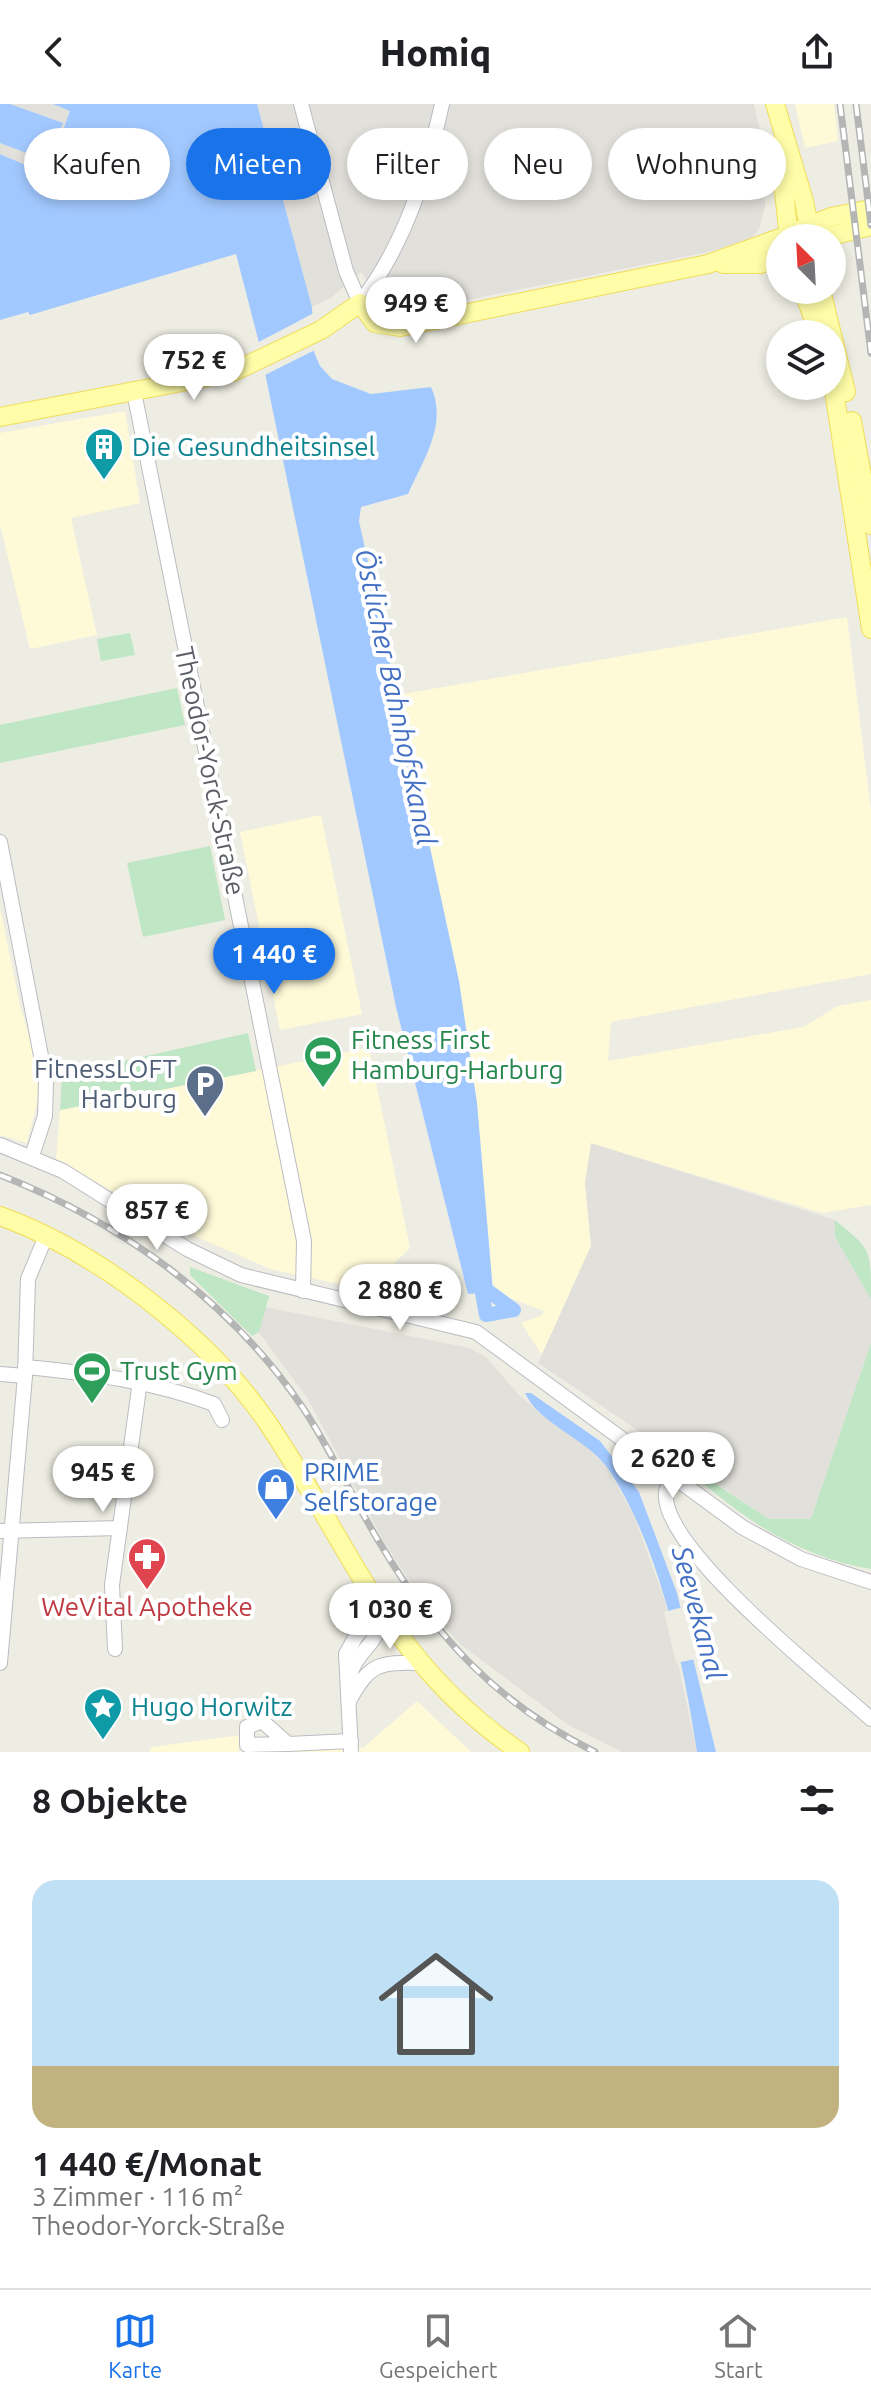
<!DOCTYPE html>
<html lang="de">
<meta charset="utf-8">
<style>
:root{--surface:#fff;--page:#f6f6f6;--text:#202124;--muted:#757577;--line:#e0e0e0;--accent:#1a73e8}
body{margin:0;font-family:Ubuntu,sans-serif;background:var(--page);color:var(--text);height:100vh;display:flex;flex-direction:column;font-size:30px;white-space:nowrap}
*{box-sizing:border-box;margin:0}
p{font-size:26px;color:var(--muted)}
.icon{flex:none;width:44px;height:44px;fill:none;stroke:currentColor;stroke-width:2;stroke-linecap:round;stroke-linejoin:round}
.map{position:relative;height:1648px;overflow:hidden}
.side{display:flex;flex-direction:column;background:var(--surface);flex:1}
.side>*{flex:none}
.banner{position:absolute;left:24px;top:24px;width:824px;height:72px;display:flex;gap:16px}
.needle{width:52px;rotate:336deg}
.buttons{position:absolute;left:766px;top:120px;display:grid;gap:16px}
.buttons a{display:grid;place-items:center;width:80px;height:80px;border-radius:50%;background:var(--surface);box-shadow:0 4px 12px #0003;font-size:40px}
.price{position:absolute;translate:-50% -68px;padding:0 18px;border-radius:28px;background:#fff;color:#222;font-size:26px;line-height:52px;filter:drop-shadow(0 2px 4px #0008)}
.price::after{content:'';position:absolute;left:50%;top:48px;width:24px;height:18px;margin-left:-12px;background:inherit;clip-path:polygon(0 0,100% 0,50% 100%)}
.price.active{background:var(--accent);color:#fff}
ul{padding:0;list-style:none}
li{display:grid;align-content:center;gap:16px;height:424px;padding:0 32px}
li+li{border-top:2px solid var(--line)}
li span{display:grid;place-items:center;height:248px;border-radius:24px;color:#555}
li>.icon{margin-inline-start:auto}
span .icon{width:144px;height:144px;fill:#fffc;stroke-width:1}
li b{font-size:34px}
h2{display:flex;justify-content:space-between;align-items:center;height:96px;padding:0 32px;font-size:34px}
.chip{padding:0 28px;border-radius:36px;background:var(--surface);box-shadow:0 4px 12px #0003;font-size:28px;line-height:72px}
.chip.active{background:var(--accent);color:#fff}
header{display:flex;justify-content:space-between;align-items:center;height:104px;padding:0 32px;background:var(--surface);font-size:36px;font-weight:800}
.tabs{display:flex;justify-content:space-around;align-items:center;height:112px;border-top:2px solid var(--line);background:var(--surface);font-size:22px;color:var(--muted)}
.tabs a{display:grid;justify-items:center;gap:4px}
.tabs .active{color:var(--accent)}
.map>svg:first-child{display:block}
.commercial{fill:#fefad8}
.industrial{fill:#e2e0db}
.green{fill:#bfe6c5}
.water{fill:#a2c9ff}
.pier{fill:#eeede3}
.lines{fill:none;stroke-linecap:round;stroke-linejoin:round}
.canal{stroke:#a2c9ff;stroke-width:14}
.minor-casing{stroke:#bbbcc2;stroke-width:16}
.major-casing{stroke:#f1dc59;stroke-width:20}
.minor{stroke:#fff;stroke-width:14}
.major{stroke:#fffda7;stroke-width:18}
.rail-casing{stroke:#b4b5b5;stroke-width:7}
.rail{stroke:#fff;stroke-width:4;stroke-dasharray:12;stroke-linecap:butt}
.labels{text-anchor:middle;stroke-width:8;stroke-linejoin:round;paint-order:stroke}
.culture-label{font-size:26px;fill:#0d838f;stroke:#fff;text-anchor:start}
.street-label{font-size:26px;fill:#5b5e64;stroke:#fff}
.leisure-label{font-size:26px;fill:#27864d;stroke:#fff;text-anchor:start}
.service-label{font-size:26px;fill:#4e5e75;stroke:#fff;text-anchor:end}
.shop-label{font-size:26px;fill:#366cbe;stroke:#fff;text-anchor:start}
.health-label{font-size:26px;fill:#be3a42;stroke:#fff}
.water-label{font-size:28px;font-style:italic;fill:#4470c3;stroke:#fff}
</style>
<header><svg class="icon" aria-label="back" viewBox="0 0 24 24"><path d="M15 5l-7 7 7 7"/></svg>Homiq<svg class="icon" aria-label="share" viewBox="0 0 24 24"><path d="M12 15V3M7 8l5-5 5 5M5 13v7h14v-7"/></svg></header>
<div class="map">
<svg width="871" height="1648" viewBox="0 0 871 1648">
<rect width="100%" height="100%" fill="#eeede3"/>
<g class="commercial">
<polygon points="795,0 834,0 838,37 805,44"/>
<polygon points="125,307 140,399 71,414 97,531 30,545 0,420 0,329"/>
<polygon points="847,513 871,707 871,870 611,918 608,957 803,923 838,902 871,896 871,1101 822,1109 592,1040 585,1079 591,1142 542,1251 521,1219 542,1211 544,1207 493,1188 477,999 459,877 397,591"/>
<polygon points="321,711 362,910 280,926 240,728"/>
<polygon points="0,804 20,901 38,962 39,991 27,1039 0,1031"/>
<polygon points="369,944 410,1144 367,1186 270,1165 179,1125 56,1055 60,1006"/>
<polygon points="417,1597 471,1648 149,1648 152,1643 241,1631 238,1647 363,1644"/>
</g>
<g class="industrial">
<polygon points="0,0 53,0 70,7 48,69 0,50"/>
<polygon points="257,0 754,0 766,51 765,101 759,125 751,134 708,148 392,211 361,168 331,194 312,203"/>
<polygon points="591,1039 835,1116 835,1133 871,1195 871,1239 811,1415 769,1415 538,1259 591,1142 585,1079"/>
<polygon points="265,1203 470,1244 487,1254 520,1292 556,1322 573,1330 605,1360 634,1412 665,1497 697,1648 623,1648 570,1622 459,1539 425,1500 385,1440 309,1297 259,1228"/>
</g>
<g class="green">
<polygon points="130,529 135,551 101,557 97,535"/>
<polygon points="177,584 185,621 0,659 0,621"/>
<polygon points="210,742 225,816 143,833 127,759"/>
<polygon points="248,929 256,967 60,1006 62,971"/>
<path d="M 835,1116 C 871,1146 871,1143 871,1195 L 835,1133 Z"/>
<polygon points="190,1163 269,1192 259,1228 252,1232 190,1171"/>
<path d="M 871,1239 L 871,1465 C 796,1453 730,1408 678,1355 L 769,1415 L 811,1415 Z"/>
</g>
<g class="water">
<polygon points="0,0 10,0 63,19 48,57 0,39"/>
<path d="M 53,0 L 257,0 L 312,203 L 314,248 L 320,262 L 332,275 L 371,290 L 431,283 C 448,320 423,356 408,390 L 361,403 L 359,417 L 459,877 L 477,999 L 493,1188 L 468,1190 L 396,903 L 258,235 L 236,150 L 30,211 L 28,208 L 0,216 L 0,50 L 47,70 L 70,7 Z"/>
<path d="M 525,1289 L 531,1289 L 600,1337 L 639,1388 L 677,1489 L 716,1648 L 697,1648 C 683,1557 659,1438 606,1362 C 586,1335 537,1318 525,1289 Z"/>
</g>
<g class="pier">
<polygon points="314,209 317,245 261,273 255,240"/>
<polygon points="683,1503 695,1555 676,1559 664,1508"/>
</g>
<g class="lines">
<polyline class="canal" points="479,1172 486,1211 514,1206 480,1181"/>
<g class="minor-casing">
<g id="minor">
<path d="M 301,0 L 346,167 L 360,199 C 405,140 426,72 442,0"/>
<polyline points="134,288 304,1137 303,1187"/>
<polyline points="0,738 46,978 45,1012 32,1052"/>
<polyline points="0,1041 63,1067 187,1145 241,1171 476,1228 742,1423 801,1455 871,1478"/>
<path d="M 25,1263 C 90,1269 152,1277 214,1300 L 222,1316"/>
<polyline points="0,1270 25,1272"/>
<path d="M 674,1373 C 671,1377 666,1383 666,1389 C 660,1444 829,1577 871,1615"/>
<polyline points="0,1427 120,1424"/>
<polyline points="115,1545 112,1481 140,1277"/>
<polyline points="0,1559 25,1272 28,1175 46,1132"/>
<path d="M 350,1572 C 355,1547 384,1537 381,1508"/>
<path d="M 349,1597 C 370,1559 379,1558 420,1559"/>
<polygon points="262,1617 288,1640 247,1641 247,1623"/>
<polyline points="288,1640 351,1637"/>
<polyline points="351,1648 346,1550 356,1532 381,1508"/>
</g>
</g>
<g class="major-casing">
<g id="major">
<polyline points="775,0 804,97 811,134"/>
<polyline points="779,41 789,134"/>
<polyline points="798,126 831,113 871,105"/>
<polyline points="822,134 871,122"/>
<polyline points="723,160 760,160 780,153"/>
<polyline points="803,186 819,230"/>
<polyline points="821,186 846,288"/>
<polyline points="832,274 871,525"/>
<polyline points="0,313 233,268 321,226 360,199 375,219 400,223 708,160 780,134"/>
<polyline points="852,317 871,421"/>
<path d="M 0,1112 C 97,1147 209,1233 267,1318 C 352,1443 387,1558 520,1648"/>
</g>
</g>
<use href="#minor" class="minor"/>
<use href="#major" class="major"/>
<g class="rail-casing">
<g id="rail">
<polyline points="840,0 871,249"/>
<polyline points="856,0 871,121"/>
<path d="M 0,1071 C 120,1118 230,1196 303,1304 C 332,1348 354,1397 381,1441 C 437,1535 497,1599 595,1648"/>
</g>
</g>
<use href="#rail" class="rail"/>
</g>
<defs>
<g id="building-pin" transform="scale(2)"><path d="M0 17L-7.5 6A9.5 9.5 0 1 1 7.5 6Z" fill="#0f9aa8" stroke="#fff"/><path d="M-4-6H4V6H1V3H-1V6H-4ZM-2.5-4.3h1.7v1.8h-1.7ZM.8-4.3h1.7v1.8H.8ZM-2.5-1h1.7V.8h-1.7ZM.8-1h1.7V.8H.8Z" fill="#fff"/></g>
<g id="stadium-pin" transform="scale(2)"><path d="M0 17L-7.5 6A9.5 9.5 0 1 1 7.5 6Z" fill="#2e9e5b" stroke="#fff"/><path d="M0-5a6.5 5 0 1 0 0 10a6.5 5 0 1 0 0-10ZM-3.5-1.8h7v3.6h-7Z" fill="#fff"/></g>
<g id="parking-pin" transform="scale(2)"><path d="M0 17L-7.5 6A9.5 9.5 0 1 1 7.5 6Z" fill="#5c6f8a" stroke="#fff"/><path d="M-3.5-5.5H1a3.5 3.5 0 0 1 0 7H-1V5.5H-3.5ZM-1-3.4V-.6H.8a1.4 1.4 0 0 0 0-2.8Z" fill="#fff"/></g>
<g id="shop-pin" transform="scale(2)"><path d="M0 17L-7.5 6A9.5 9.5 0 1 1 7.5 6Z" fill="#3f7fe0" stroke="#fff"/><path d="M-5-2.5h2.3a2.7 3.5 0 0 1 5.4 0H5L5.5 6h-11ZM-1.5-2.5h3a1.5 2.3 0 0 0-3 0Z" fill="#fff"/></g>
<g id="pharmacy-pin" transform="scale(2)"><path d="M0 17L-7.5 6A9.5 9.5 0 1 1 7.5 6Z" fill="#e0444e" stroke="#fff"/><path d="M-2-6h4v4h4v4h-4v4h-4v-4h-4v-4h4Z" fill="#fff"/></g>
<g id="sight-pin" transform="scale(2)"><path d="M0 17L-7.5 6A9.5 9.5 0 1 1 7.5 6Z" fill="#0f9aa8" stroke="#fff"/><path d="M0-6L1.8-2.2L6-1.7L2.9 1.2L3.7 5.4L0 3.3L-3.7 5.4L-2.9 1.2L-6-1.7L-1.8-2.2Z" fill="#fff"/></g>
</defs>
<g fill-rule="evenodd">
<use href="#building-pin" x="104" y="343"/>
<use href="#stadium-pin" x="323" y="951"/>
<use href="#parking-pin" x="205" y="980"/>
<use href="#stadium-pin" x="92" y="1267"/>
<use href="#shop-pin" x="276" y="1383"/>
<use href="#pharmacy-pin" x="147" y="1453"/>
<use href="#sight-pin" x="103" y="1603"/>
</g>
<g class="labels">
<g class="culture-label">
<text x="132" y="352">Die Gesundheitsinsel</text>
<text x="131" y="1612">Hugo Horwitz</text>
</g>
<g class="street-label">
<text transform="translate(210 667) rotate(78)" y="9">Theodor-Yorck-Straße</text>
</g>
<g class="leisure-label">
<text x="351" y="945">Fitness First<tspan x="351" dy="30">Hamburg-Harburg</tspan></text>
<text x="120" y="1276">Trust Gym</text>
</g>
<g class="service-label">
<text x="177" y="974">FitnessLOFT<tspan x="177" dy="30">Harburg</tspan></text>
</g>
<g class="shop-label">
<text x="304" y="1377">PRIME<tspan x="304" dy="30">Selfstorage</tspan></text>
</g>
<g class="health-label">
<text x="147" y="1512">WeVital Apotheke</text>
</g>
<g class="water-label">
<text transform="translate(396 593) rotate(78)" y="10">Östlicher Bahnhofskanal</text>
<text transform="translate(699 1509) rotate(75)" y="10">Seevekanal</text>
</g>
</g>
</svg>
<div class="buttons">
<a><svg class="needle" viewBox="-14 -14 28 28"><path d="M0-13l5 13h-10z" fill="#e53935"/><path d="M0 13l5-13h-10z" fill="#757577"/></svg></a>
<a><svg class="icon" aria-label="layers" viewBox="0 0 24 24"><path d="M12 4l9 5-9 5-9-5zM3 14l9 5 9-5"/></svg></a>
</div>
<b class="price" style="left:416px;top:241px">949 €</b>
<b class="price" style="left:194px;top:298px">752 €</b>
<b class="price active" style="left:274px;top:892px">1 440 €</b>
<b class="price" style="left:157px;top:1148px">857 €</b>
<b class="price" style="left:400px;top:1228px">2 880 €</b>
<b class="price" style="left:673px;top:1396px">2 620 €</b>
<b class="price" style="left:103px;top:1410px">945 €</b>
<b class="price" style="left:390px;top:1547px">1 030 €</b>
<div class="banner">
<a class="chip">Kaufen</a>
<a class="chip active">Mieten</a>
<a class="chip">Filter</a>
<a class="chip">Neu</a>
<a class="chip">Wohnung</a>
</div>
</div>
<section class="side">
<h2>8 Objekte<svg class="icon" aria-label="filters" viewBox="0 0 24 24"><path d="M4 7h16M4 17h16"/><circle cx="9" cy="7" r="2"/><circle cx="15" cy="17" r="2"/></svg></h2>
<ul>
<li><span style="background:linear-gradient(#bfe0f5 75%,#c2b280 0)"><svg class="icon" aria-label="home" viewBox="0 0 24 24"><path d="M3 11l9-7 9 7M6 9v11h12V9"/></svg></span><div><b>1 440 €/Monat</b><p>3 Zimmer · 116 m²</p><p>Theodor-Yorck-Straße</p></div></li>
</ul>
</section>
<nav class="tabs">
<a class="active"><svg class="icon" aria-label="map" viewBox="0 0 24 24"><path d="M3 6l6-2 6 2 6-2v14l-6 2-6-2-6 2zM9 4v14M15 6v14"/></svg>Karte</a>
<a><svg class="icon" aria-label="saved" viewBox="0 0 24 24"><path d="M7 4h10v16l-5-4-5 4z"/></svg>Gespeichert</a>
<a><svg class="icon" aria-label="home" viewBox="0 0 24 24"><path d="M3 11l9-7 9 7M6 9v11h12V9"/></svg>Start</a>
</nav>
